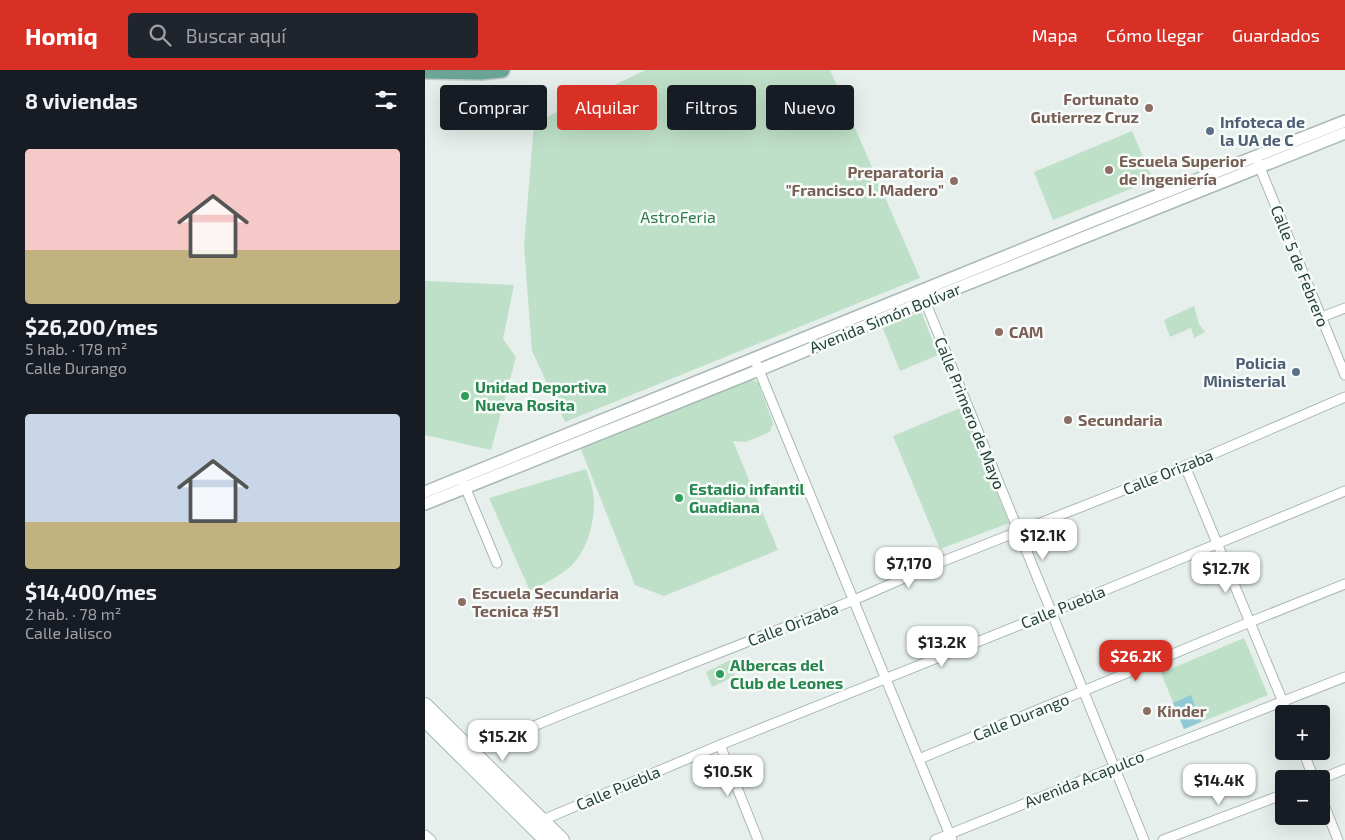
<!DOCTYPE html>
<html lang="es">
<meta charset="utf-8">
<style>
:root{--surface:#171b24;--page:#20242c;--text:#f1f3f6;--muted:#9ea1a6;--accent:#d93025}
body{margin:0;font-family:"Exo 2",sans-serif;background:var(--page);color:var(--text);height:100vh;display:flex;flex-direction:column;font-size:19px;white-space:nowrap}
*{box-sizing:border-box;margin:0}
p{font-size:16px;color:var(--muted)}
.icon{flex:none;width:28px;height:28px;fill:none;stroke:currentColor;stroke-width:2;stroke-linecap:round;stroke-linejoin:round}
.map{position:relative;flex:1;overflow:hidden}
.side{display:flex;flex-direction:column;background:var(--surface);width:425px}
.side>*{flex:none}
.banner{position:absolute;left:15px;top:15px;width:475px;height:45px;display:flex;gap:10px}
.controls{position:absolute;left:850px;top:635px;display:grid;gap:10px}
.controls a{display:grid;place-items:center;width:55px;height:55px;border-radius:5px;background:var(--surface);box-shadow:0 5px 20px #0002;font-size:25px}
.price{position:absolute;translate:-50% -42px;padding:0 11px;border-radius:10px;background:#fff;color:#222;font-size:16px;line-height:32px;filter:drop-shadow(0 1px 2px #0008)}
.price::after{content:'';position:absolute;left:50%;top:30px;width:15px;height:11px;margin-left:-8px;background:inherit;clip-path:polygon(0 0,100% 0,50% 100%)}
.price.selected{background:var(--accent);color:#fff}
ul{padding:0;list-style:none}
li{display:grid;align-content:center;gap:10px;height:265px;padding:0 25px}
li span{display:grid;place-items:center;height:155px;border-radius:5px;color:#555}
li>.icon{margin-inline-start:auto}
span .icon{width:90px;height:90px;fill:#fffc;stroke-width:1}
li b{font-size:21px}
h2{display:flex;justify-content:space-between;align-items:center;height:60px;padding:0 25px;font-size:21px}
.pill{padding:0 18px;border-radius:5px;background:var(--surface);box-shadow:0 5px 20px #0002;font-size:18px;line-height:45px}
.pill.selected{background:var(--accent);color:#fff}
header{display:flex;align-items:center;gap:30px;box-sizing:border-box;height:70px;padding:0 25px;background:var(--accent);color:#fff}
header strong{font-size:24px}
nav{display:flex;gap:28px;margin-inline-start:auto;font-size:18px}
.search{width:350px;height:45px;background:var(--page);display:flex;align-items:center;gap:12px;box-sizing:border-box;padding:0 18px;border-radius:5px;color:var(--muted);font-size:19px}
main{display:flex;flex:1;min-height:0}
.map>svg:first-child{display:block}
.green{fill:#bfe0c8}
.water{fill:#8ec9d4}
.lines{fill:none;stroke-linecap:round;stroke-linejoin:round}
.minor-casing{stroke:#a8b8b2;stroke-width:11}
.tertiary-casing{stroke:#a8b8b2;stroke-width:14}
.secondary-casing{stroke:#a4bbb3;stroke-width:16}
.primary-casing{stroke:#c2cac8;stroke-width:18}
.minor{stroke:#fff;stroke-width:9}
.tertiary{stroke:#fff;stroke-width:11}
.secondary{stroke:#fff;stroke-width:14}
.primary{stroke:#6aa596;stroke-width:15}
.education-dot{fill:#8d6e63;stroke:#f7fbf9;stroke-width:2}
.service-dot{fill:#5c6f8a;stroke:#f7fbf9;stroke-width:2}
.leisure-dot{fill:#2e9e5b;stroke:#f7fbf9;stroke-width:2}
.labels{text-anchor:middle;stroke-width:5;stroke-linejoin:round;paint-order:stroke}
.education-label{font-size:16px;font-weight:bold;fill:#785e54;stroke:#f7fbf9;text-anchor:start}
.service-label{font-size:16px;font-weight:bold;fill:#4e5e75;stroke:#f7fbf9;text-anchor:start}
.park-label{font-size:16px;fill:#2d7a4b;stroke:#f7fbf9}
.street-label{font-size:16px;fill:#24423a;stroke:#f7fbf9}
.leisure-label{font-size:16px;font-weight:bold;fill:#27864d;stroke:#f7fbf9;text-anchor:start}
</style>
<header>
<strong>Homiq</strong>
<div class="search"><svg class="icon" aria-label="search" viewBox="0 0 24 24"><circle cx="10" cy="10" r="6"/><path d="M15 15l6 6"/></svg>Buscar aquí</div>
<nav><a>Mapa</a><a>Cómo llegar</a><a>Guardados</a></nav>
</header>
<main>
<section class="side">
<h2>8 viviendas<svg class="icon" aria-label="filters" viewBox="0 0 24 24"><path d="M4 7h16M4 17h16"/><circle cx="9" cy="7" r="2"/><circle cx="15" cy="17" r="2"/></svg></h2>
<ul>
<li><span style="background:linear-gradient(#f6c9c9 65%,#c2b280 0)"><svg class="icon" aria-label="home" viewBox="0 0 24 24"><path d="M3 11l9-7 9 7M6 9v11h12V9"/></svg></span><div><b>$26,200/mes</b><p>5 hab. · 178 m²</p><p>Calle Durango</p></div></li>
<li><span style="background:linear-gradient(#c9d6e8 70%,#c2b280 0)"><svg class="icon" aria-label="home" viewBox="0 0 24 24"><path d="M3 11l9-7 9 7M6 9v11h12V9"/></svg></span><div><b>$14,400/mes</b><p>2 hab. · 78 m²</p><p>Calle Jalisco</p></div></li>
</ul>
</section>
<div class="map">
<svg width="920" height="770" viewBox="0 0 920 770">
<rect width="100%" height="100%" fill="#e6efeb"/>
<g class="green">
<polygon points="221,0 405,0 495,208 140,352 107,281 99,176 109,53"/>
<polygon points="707,61 728,110 628,150 609,102"/>
<polygon points="0,211 89,215 78,269 91,287 66,380 0,365"/>
<polygon points="769,236 774,254 780,262 769,268 766,258 745,267 739,250"/>
<polygon points="496,241 513,285 475,301 457,256"/>
<polygon points="323,309 333,312 348,353 345,362 321,372 308,371 353,480 239,526 210,515 155,377"/>
<polygon points="537,337 584,453 515,479 468,366"/>
<path d="M 161,399 C 165,410 169,421 169,433 C 169,455 161,482 145,497 C 133,507 119,514 105,521 L 64,428 Z"/>
<polygon points="819,568 843,625 759,659 736,603"/>
<polygon points="305,590 310,606 287,617 281,602"/>
</g>
<polygon class="water" points="766,625 776,652 759,659 748,633"/>
<g class="lines">
<g class="minor-casing">
<g id="minor">
<polyline points="833,93 920,305"/>
<polyline points="498,226 719,770"/>
<polyline points="897,247 920,238"/>
<polyline points="329,288 527,770"/>
<polyline points="760,396 863,644"/>
<polyline points="38,412 72,493"/>
<polyline points="295,675 333,770"/>
<polyline points="878,681 889,709"/>
<polyline points="44,683 138,644 429,530 516,492 760,396 920,327"/>
<polyline points="494,689 825,552 920,514"/>
<polyline points="896,709 920,699"/>
<polyline points="896,727 913,770"/>
<polyline points="113,752 295,675 627,542 920,421"/>
<polyline points="0,765 6,770"/>
<polyline points="510,770 690,697 920,607"/>
<polyline points="738,770 859,724"/>
</g>
</g>
<g class="tertiary-casing">
<g id="tertiary">
<polyline points="0,422 665,152 920,51"/>
<polyline points="0,434 334,300 500,231 920,63"/>
</g>
</g>
<g class="secondary-casing">
<g id="secondary">
<polyline points="0,635 137,770"/>
<polyline points="0,650 121,770"/>
</g>
</g>
<g class="primary-casing">
<polyline id="primary" points="0,1 56,2 77,0"/>
</g>
<use href="#minor" class="minor"/>
<use href="#tertiary" class="tertiary"/>
<use href="#secondary" class="secondary"/>
<use href="#primary" class="primary"/>
</g>
<g class="education-dot">
<circle cx="724" cy="38" r="5"/>
<circle cx="684" cy="100" r="5"/>
<circle cx="529" cy="111" r="5"/>
<circle cx="574" cy="262" r="5"/>
<circle cx="643" cy="350" r="5"/>
<circle cx="37" cy="532" r="5"/>
<circle cx="722" cy="641" r="5"/>
</g>
<g class="service-dot">
<circle cx="785" cy="61" r="5"/>
<circle cx="871" cy="302" r="5"/>
</g>
<g class="leisure-dot">
<circle cx="40" cy="326" r="5"/>
<circle cx="254" cy="428" r="5"/>
<circle cx="295" cy="604" r="5"/>
</g>
<g class="labels">
<g class="education-label">
<text x="714" y="35" text-anchor="end">Fortunato<tspan x="714" dy="18">Gutierrez Cruz</tspan></text>
<text x="694" y="97">Escuela Superior<tspan x="694" dy="18">de Ingeniería</tspan></text>
<text x="519" y="108" text-anchor="end">Preparatoria<tspan x="519" dy="18">"Francisco I. Madero"</tspan></text>
<text x="584" y="268">CAM</text>
<text x="653" y="356">Secundaria</text>
<text x="47" y="529">Escuela Secundaria<tspan x="47" dy="18">Tecnica #51</tspan></text>
<text x="732" y="647">Kinder</text>
</g>
<g class="service-label">
<text x="795" y="58">Infoteca de<tspan x="795" dy="18">la UA de C</tspan></text>
<text x="861" y="299" text-anchor="end">Policia<tspan x="861" dy="18">Ministerial</tspan></text>
</g>
<g class="park-label">
<text x="253" y="153">AstroFeria</text>
</g>
<g class="street-label">
<text transform="translate(875 196) rotate(68)" y="6">Calle 5 de Febrero</text>
<text transform="translate(460 248) rotate(-22)" y="6">Avenida Simón Bolívar</text>
<text transform="translate(545 343) rotate(68)" y="6">Calle Primero de Mayo</text>
<text transform="translate(743 402) rotate(-22)" y="6">Calle Orizaba</text>
<text transform="translate(638 537) rotate(-22)" y="6">Calle Puebla</text>
<text transform="translate(368 554) rotate(-21)" y="6">Calle Orizaba</text>
<text transform="translate(596 647) rotate(-22)" y="6">Calle Durango</text>
<text transform="translate(659 709) rotate(-22)" y="6">Avenida Acapulco</text>
<text transform="translate(193 718) rotate(-23)" y="6">Calle Puebla</text>
</g>
<g class="leisure-label">
<text x="50" y="323">Unidad Deportiva<tspan x="50" dy="18">Nueva Rosita</tspan></text>
<text x="264" y="425">Estadio infantil<tspan x="264" dy="18">Guadiana</tspan></text>
<text x="305" y="601">Albercas del<tspan x="305" dy="18">Club de Leones</tspan></text>
</g>
</g>
</svg>
<div class="controls">
<a>+</a>
<a>−</a>
</div>
<b class="price" style="left:618px;top:491px">$12.1K</b>
<b class="price" style="left:484px;top:519px">$7,170</b>
<b class="price" style="left:801px;top:524px">$12.7K</b>
<b class="price" style="left:517px;top:598px">$13.2K</b>
<b class="price selected" style="left:711px;top:612px">$26.2K</b>
<b class="price" style="left:78px;top:692px">$15.2K</b>
<b class="price" style="left:303px;top:727px">$10.5K</b>
<b class="price" style="left:794px;top:736px">$14.4K</b>
<div class="banner">
<a class="pill">Comprar</a>
<a class="pill selected">Alquilar</a>
<a class="pill">Filtros</a>
<a class="pill">Nuevo</a>
</div>
</div>
</main>
